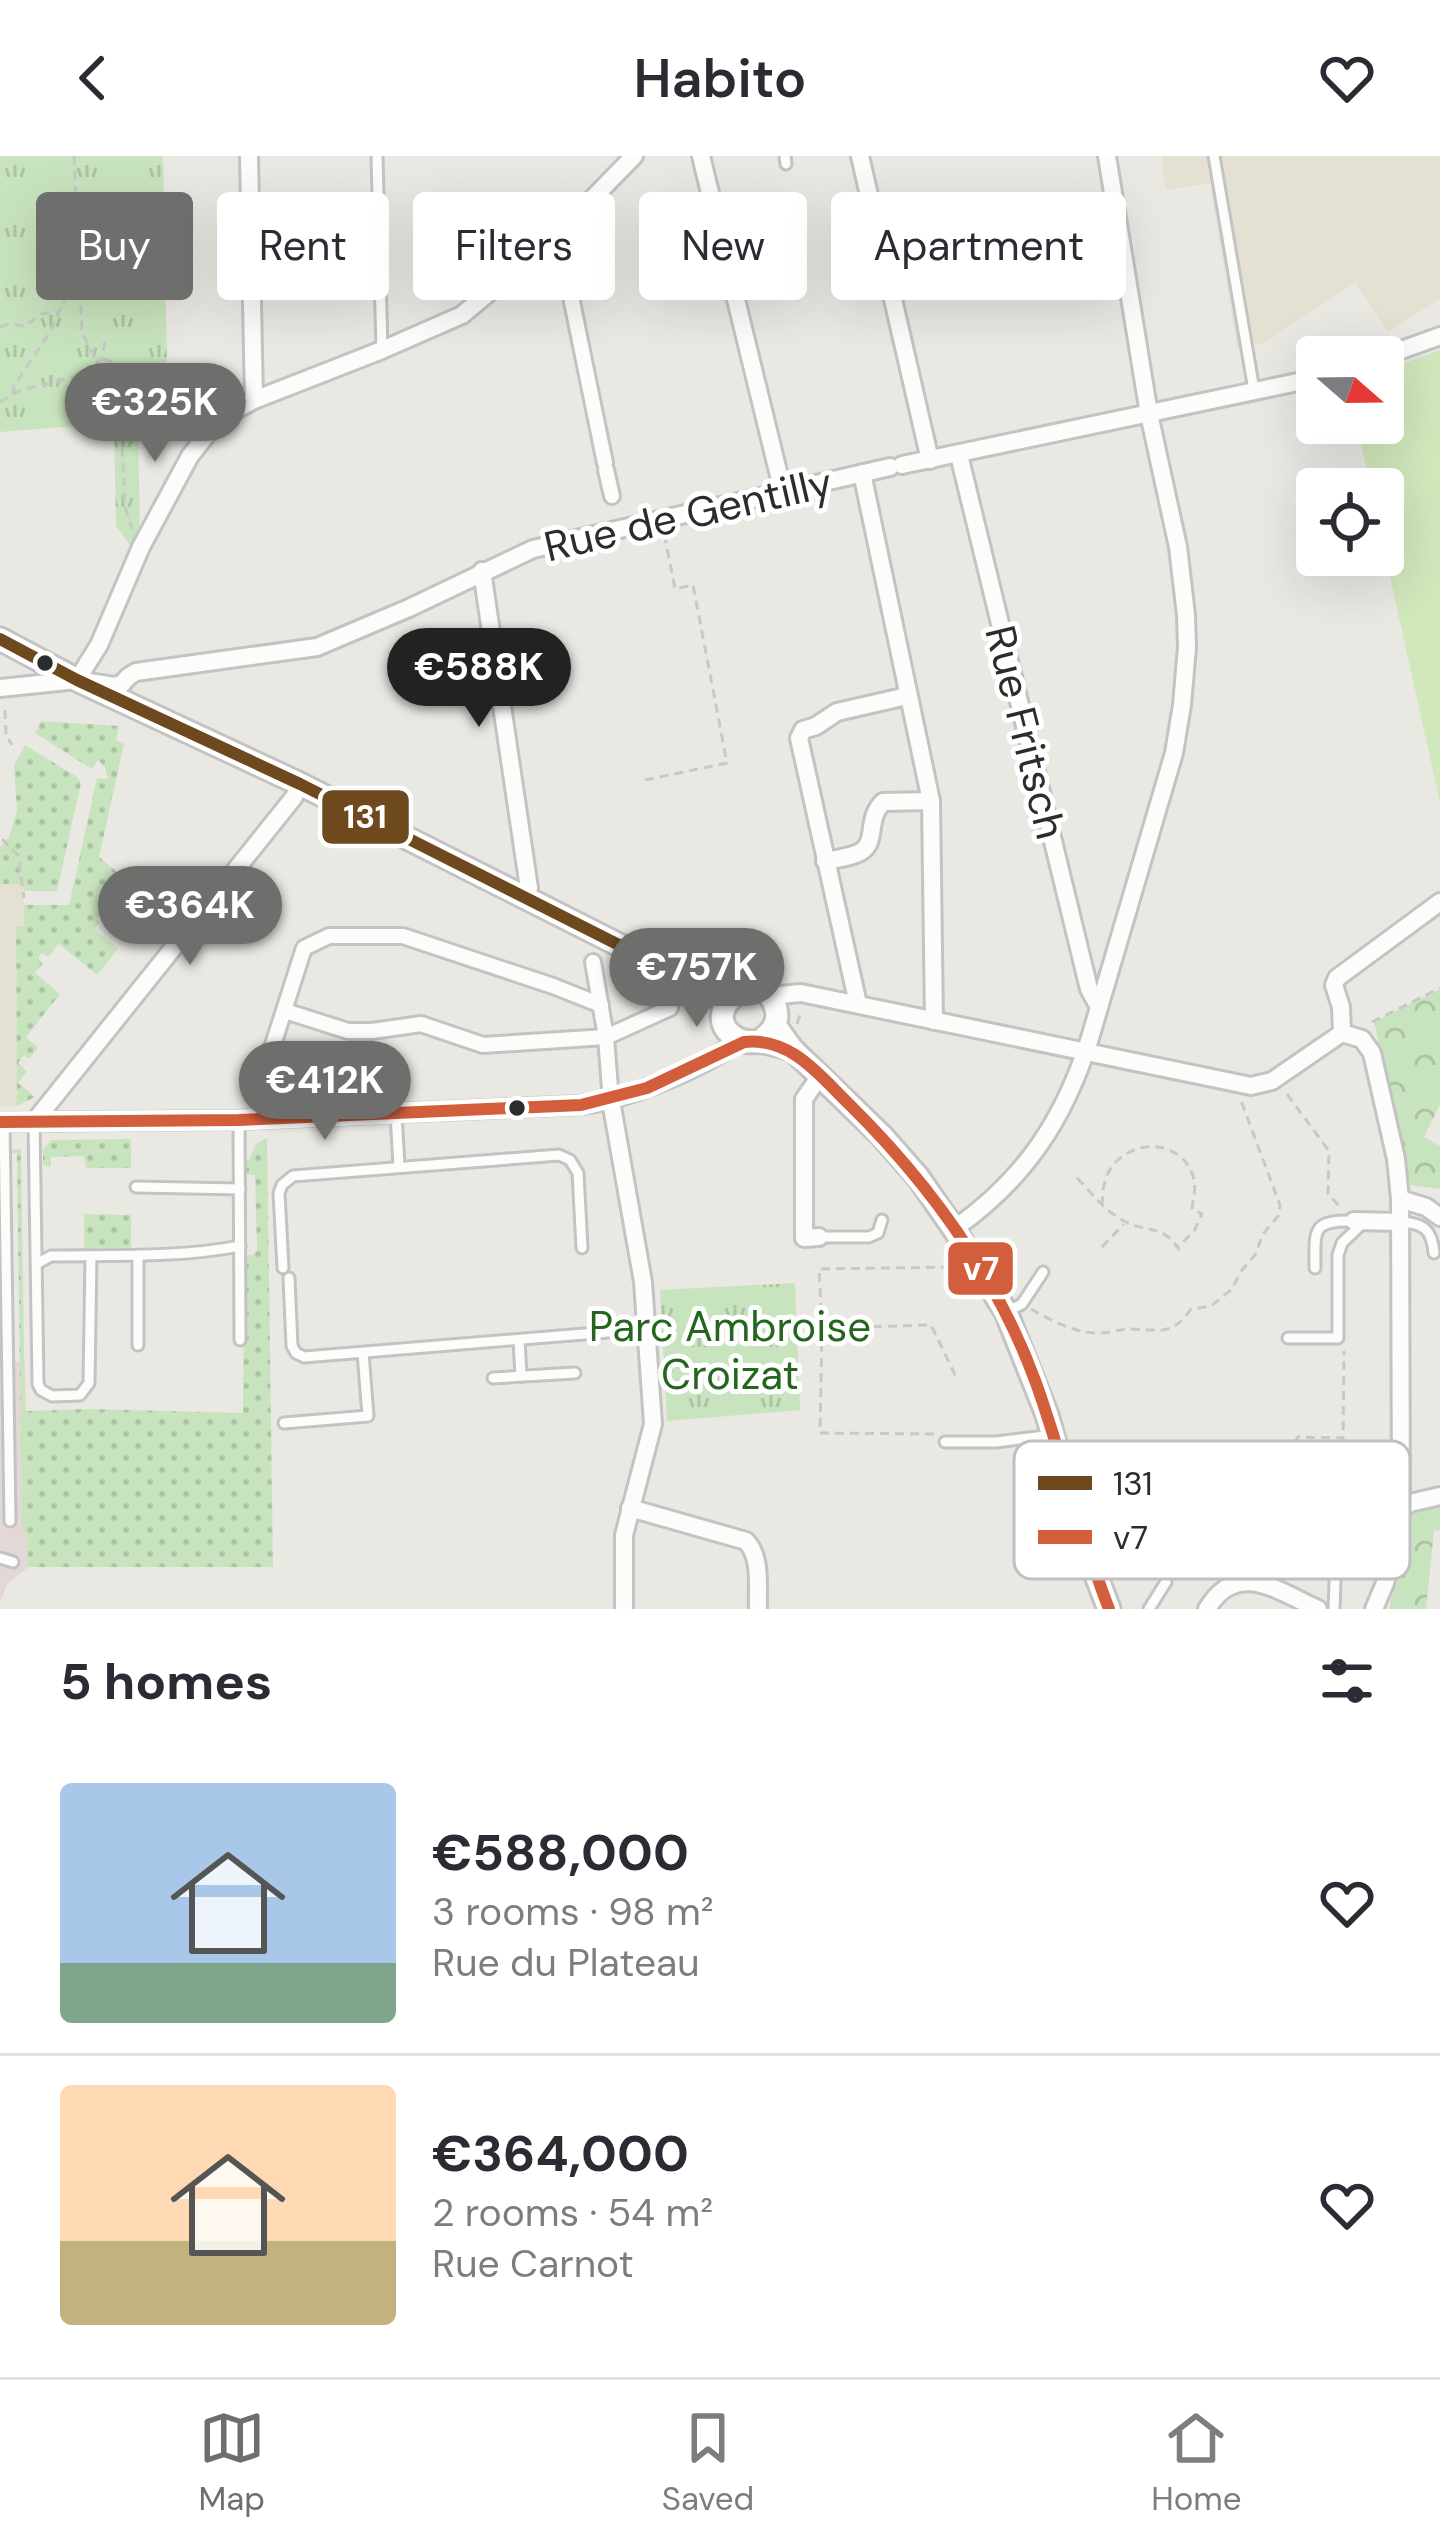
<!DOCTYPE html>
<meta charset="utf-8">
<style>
:root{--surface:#fff;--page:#f7f7f7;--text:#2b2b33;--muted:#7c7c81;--line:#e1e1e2;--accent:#6e6e6c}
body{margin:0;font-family:"DM Sans",sans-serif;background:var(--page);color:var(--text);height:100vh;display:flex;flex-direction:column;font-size:45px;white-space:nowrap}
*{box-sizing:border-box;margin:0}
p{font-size:39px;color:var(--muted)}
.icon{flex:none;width:66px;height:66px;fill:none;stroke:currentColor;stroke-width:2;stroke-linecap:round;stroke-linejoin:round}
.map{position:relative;height:1453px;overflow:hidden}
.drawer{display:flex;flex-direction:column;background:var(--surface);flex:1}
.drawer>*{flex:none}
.banner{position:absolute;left:36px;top:36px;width:1368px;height:108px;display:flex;gap:24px}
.needle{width:78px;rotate:110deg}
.buttons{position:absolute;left:1296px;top:180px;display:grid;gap:24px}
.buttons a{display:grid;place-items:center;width:108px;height:108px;border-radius:12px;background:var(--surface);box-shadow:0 12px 48px #0002;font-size:60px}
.price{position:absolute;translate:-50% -102px;padding:0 27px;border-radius:42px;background:var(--accent);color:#fff;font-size:39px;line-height:78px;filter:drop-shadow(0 3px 6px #0008)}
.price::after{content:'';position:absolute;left:50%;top:72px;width:36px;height:27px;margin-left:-18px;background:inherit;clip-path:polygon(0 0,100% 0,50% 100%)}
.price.active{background:#222;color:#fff}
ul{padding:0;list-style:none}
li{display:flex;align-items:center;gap:36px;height:300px;padding:0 60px}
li+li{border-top:3px solid var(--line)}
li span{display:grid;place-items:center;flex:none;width:336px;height:240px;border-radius:12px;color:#555}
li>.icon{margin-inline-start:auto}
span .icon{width:144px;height:144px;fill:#fffc;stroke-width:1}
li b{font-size:51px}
h2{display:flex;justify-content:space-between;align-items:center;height:144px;padding:0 60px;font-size:51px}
.chip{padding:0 42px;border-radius:12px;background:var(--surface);box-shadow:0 12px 48px #0002;font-size:42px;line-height:108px}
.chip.active{background:var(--accent);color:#fff}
header{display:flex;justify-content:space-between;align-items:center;height:156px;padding:0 60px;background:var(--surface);font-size:54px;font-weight:600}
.tabs{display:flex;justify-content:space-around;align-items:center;height:168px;border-top:3px solid var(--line);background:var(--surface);font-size:33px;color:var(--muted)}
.tabs a{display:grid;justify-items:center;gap:6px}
.tabs .active{color:var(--accent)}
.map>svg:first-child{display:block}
.education{fill:#e4e0d2}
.medical{fill:#e3d8d5}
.grass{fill:url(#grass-dots)}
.forest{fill:url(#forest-crowns)}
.park{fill:url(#park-tufts)}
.pitch{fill:#d1e7bc}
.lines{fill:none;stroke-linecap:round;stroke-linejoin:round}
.service-casing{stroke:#c4c3c3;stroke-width:15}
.pedestrian-casing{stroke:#c4c3c3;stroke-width:20}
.minor-casing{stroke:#c4c3c3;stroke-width:22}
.tertiary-casing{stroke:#c4c3c3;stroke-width:27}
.path{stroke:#c8c8c7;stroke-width:3;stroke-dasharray:9 6;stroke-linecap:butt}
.service{stroke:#fcfcfb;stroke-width:9}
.pedestrian{stroke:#fcfcfb;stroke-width:14}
.minor{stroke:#fcfcfb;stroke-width:16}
.tertiary{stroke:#fcfcfb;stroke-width:21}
.bus-1-casing{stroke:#fff;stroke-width:21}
.bus-2-casing{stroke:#fff;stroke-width:21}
.bus-1{stroke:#6e491e;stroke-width:12}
.bus-2{stroke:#d35e3c;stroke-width:12}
.bus-dot{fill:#2c2c2c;stroke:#fff;stroke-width:4.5}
.labels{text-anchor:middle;stroke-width:10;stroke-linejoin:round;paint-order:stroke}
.street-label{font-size:42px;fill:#2c2c2c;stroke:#fff}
.park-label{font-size:42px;fill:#25661f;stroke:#fff}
.key{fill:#fff;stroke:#c0c0c0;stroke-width:3}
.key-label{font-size:33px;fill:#2c2c2c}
.line-badge{stroke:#fff;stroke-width:4.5}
.badge-label{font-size:33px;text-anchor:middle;font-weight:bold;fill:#fff}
</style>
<header><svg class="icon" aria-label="back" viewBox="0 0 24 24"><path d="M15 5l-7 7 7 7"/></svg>Habito<svg class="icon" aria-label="heart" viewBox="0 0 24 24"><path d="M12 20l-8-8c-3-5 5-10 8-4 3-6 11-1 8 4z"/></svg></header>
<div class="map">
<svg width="1440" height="1453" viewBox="0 0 1440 1453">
<defs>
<pattern id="grass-dots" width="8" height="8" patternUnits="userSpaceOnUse" patternTransform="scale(3)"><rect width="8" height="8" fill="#c8e4be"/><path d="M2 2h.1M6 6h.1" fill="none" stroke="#acc4a3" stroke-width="1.8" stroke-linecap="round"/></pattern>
<pattern id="forest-crowns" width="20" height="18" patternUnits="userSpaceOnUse" patternTransform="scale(3)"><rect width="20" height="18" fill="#c8e4be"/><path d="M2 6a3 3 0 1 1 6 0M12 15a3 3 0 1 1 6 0" fill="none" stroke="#acc4a3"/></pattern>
<pattern id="park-tufts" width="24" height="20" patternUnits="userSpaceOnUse" patternTransform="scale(3)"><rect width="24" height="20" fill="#c8e4be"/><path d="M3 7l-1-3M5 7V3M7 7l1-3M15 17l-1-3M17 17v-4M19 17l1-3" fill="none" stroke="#acc4a3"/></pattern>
</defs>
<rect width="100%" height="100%" fill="#eae8e3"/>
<g class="education">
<polygon points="1161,0 1440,0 1440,143 1388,176 1355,127 1262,188 1237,191 1210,27 1166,34"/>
<polygon points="0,728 23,728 24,770 16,771 17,950 0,950"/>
</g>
<polygon class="medical" points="25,1205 28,1411 7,1428 0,1447 0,1206"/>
<g class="grass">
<polygon points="41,565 119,570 116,584 124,588 99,701 178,767 177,769 157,752 143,754 146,758 141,764 114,742 97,763 100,766 94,773 118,793 97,819 59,788 48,801 42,797 38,802 43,807 35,817 60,838 26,881 38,892 29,903 24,899 18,907 27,915 18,927 35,941 17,950 16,770 24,770 24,749 69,749 97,622 108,623 105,611 98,604 92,613 35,577"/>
<polygon points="25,589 77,621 81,627 57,735 24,735 23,728 0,728 0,691 9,681 17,655 14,610"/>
<polygon points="267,982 273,1411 28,1411 27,1377 22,1376 17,997 9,997 9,994 21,993 25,1255 89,1253 243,1257 244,1099 253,1099 257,1094 255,1019 244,1018 244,1004 249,1004 256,988"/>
<polygon points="131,983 131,1012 86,1012 84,1000 51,1001 51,1011 43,1009 43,994 51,984"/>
<polygon points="84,1058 131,1059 131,1094 84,1094"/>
</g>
<g class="forest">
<polygon points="1440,833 1440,948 1424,981 1440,990 1440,1033 1410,1029 1374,866"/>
<polygon points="1440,1344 1440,1374 1434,1375 1426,1453 1389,1453 1411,1352"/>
</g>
<g class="park">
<polygon points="0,0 163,0 168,262 138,265 140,379 133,393 116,370 114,267 0,276"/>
<polygon points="795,1127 800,1254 667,1265 660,1134"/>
</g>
<polygon class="pitch" points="1440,194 1440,647 1383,389 1383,333 1371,333 1356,267 1383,267 1383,215"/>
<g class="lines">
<g class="service-casing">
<g id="service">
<polyline points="377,0 382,194"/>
<polyline points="785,0 786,8"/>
<polyline points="1214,0 1254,234"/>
<polyline points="396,958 399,1010"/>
<polyline points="239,964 240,1184"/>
<polyline points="4,966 10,1365"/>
<polyline points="34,966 38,1228 41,1234 52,1240 80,1239 89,1227 91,1100"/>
<polyline points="136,1031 240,1033"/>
<path d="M 1400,1066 C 1423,1067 1432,1073 1434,1097"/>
<polyline points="819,1081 869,1081 878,1077 882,1064"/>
<polyline points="138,1099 138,1189"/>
<path d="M 38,1107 L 51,1100 C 113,1099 178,1102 240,1090"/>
<polyline points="283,1112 279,1037 282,1029 293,1020 559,999 570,1004 578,1017 582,1092"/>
<path d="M 1315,1112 C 1315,1074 1311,1064 1354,1065"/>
<polyline points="289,1122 292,1190 296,1197 304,1201 645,1173"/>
<polyline points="1006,1156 1022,1148 1043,1116"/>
<polyline points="1288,1182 1338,1182 1338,1099 1342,1087 1365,1065"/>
<polyline points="519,1184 521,1220"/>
<polyline points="493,1222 575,1217"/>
<polyline points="284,1267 368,1260 363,1197"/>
<polyline points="945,1286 996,1286 1053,1279"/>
<polyline points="0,1402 13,1406"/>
<polyline points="1149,1453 1166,1426"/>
<polyline points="1334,1453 1338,1347"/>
</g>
</g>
<g class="pedestrian-casing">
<g id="pedestrian">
<polyline points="554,82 561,92 605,307"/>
<polyline points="606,314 612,340"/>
<polyline points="593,806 606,881 611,945"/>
<polyline points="285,855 348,875 372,875 421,868 483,889 606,881 670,852"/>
<polyline points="272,937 270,898 304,792 329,780 403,780 553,830 601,849"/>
</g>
</g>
<g class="minor-casing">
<g id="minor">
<polyline points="249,0 254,244"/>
<polyline points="701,0 783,336"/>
<polyline points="860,0 930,304"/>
<polyline points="1382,201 1440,180"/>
<polyline points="959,299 1089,833 1099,851"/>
<polyline points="902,309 1317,222"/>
<polyline points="862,317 931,645 934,865"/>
<polyline points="482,415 529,732 525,740"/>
<polyline points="77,524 99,489 141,391 190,300 219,263 254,244 382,194 462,159 554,82 634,0"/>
<polyline points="0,532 77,524 114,530 122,528 128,521 136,516 317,491 409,452 533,393 890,311"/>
<path d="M 825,705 C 835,703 846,702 856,698 C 880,689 864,665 883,646 L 931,645"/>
<polyline points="769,840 801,837 1251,930 1272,925 1342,877"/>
<polyline points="858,848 799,582 803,574 816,570 837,556 907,540"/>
<polyline points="1342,877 1362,883 1372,897 1396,1003 1400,1043 1401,1354 1385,1427 1374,1453"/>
<polyline points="1342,877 1341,851 1334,829 1337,822 1440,746"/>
<polyline points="611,945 643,1126 653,1268 624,1379 624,1453"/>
<path d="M 0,966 L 239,964 L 581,949 C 627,944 704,912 740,884"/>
<polyline points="34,966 294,641 300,628"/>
<polyline points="1400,1043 1426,1051 1440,1061"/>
<polyline points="1354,1065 1400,1066"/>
<path d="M 954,1073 C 1025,1023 1064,964 1090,882 L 1174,597 L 1182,549 L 1187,491 L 1186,459 L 1178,391 L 1149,258 L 1107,0"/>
<polyline points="819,1081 804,1082 804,943 820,920"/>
<path d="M 630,1352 L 746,1385 C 762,1402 757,1430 758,1453"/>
<polyline points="1401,1354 1410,1347 1440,1340"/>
<path d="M 1207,1453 C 1237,1403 1278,1435 1318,1453"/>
</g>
</g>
<g class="tertiary-casing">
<g id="tertiary">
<polyline points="0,483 77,524 300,628 728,844"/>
<polyline points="775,869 792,893 882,980 918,1021 954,1073 1006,1156 1047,1259 1083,1386 1109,1453"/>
<path d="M 760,885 C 770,877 780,868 776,853 C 764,804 693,855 736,882 C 746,888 754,885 764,886 C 773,887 783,891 792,893"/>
</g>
</g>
<g class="path">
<polyline points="74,0 82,176 105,222 121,265 125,351 132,373"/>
<polyline points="80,88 91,90"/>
<polyline points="0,171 9,168 25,170 41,158 58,156"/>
<polyline points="104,203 133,213"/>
<polyline points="110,231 132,241"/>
<polyline points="13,238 14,230 50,176 79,113"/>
<polyline points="0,246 19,235 73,221 102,203 105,185"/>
<polyline points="5,554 6,579 12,589"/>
<polyline points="645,624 727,607 693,429 675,433 664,377"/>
<polyline points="2,683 18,699 24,742"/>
<polyline points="1372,866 1440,832"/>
<polyline points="797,868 801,856"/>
<polyline points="1287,938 1329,995 1328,1038 1342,1053"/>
<path d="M 1077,1022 C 1092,1037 1104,1054 1122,1064 C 1149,1079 1162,1065 1182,1098"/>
<path d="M 1102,1049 C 1103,1037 1103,1023 1111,1012 C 1132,981 1185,983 1194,1024 C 1196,1033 1193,1044 1192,1053 L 1202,1058 L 1194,1075 L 1178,1091"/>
<polyline points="1102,1091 1124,1068"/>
<path d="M 1031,1153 C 1048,1163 1073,1176 1094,1177 C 1107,1178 1119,1173 1132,1173 C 1162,1174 1172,1180 1191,1153 L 1211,1150 L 1231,1134 L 1242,1114 L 1255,1099 L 1263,1078 L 1279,1059 L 1280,1049 L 1240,942"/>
<polyline points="822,1171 819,1113 955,1111"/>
<polyline points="934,1278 820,1277 822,1172 931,1169 958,1225"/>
<path d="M 1343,1283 C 1342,1332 1347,1323 1384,1346"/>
<polyline points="1348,1347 1380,1346"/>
<polyline points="1222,1416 1223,1398 1298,1281 1343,1282 1344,1195"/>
</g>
<use href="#service" class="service"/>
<use href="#pedestrian" class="pedestrian"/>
<use href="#minor" class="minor"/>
<use href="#tertiary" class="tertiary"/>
<g class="bus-1-casing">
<polyline id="bus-1" points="0,483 77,524 300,628 728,844"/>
</g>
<g class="bus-2-casing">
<path id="bus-2" d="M 0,966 L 239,964 L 581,949 L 647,932 L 744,886 C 791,881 819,919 849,948 C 930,1028 997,1120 1036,1227 C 1063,1302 1080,1379 1109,1453"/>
</g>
<use href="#bus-1" class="bus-1"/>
<use href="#bus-2" class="bus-2"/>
</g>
<g class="bus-dot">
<circle cx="45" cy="507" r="10"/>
<circle cx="517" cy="952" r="10"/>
</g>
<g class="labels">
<g class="street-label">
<text transform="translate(688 358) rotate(-13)" y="15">Rue de Gentilly</text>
<text transform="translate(1026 576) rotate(76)" y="15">Rue Fritsch</text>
</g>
<g class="park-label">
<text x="730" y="1185">Parc Ambroise<tspan x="730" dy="48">Croizat</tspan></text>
</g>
</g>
<rect x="1014" y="1285" width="396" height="138" rx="18" class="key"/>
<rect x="1038" y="1320" width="54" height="14" fill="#6e491e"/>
<rect x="1038" y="1374" width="54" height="14" fill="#d35e3c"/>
<g class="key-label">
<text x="1113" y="1339">131</text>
<text x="1113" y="1393">v7</text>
</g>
<g class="line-badge">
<rect x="320" y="632" width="91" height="58" rx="12" fill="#6e491e"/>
<rect x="946" y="1084" width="69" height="57" rx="12" fill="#d35e3c"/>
</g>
<g class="badge-label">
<text x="365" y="672">131</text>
<text x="981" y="1124">v7</text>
</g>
</svg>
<div class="buttons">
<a><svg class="needle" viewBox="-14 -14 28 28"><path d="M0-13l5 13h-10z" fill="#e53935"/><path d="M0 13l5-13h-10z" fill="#7c7c81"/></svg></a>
<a><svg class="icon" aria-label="locate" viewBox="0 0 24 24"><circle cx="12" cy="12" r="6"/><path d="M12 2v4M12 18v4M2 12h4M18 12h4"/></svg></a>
</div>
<b class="price" style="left:155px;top:309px">€325K</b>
<b class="price active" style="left:479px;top:574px">€588K</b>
<b class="price" style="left:190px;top:812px">€364K</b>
<b class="price" style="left:697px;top:874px">€757K</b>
<b class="price" style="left:325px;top:987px">€412K</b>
<div class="banner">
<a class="chip active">Buy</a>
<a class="chip">Rent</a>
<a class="chip">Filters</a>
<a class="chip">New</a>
<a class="chip">Apartment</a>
</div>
</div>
<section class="drawer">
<h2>5 homes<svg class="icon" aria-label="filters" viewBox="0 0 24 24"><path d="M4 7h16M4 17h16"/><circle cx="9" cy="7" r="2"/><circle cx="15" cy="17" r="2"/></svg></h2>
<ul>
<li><span style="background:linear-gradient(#a9c7e8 75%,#7fa58c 0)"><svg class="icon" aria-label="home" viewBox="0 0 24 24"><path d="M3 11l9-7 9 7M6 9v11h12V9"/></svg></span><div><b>€588,000</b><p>3 rooms · 98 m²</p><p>Rue du Plateau</p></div><svg class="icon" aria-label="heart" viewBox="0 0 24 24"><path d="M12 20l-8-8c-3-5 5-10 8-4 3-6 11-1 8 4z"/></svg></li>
<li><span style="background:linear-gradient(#ffd9b3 65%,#c2b280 0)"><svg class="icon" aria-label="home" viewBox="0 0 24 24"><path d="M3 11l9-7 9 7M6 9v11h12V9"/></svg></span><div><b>€364,000</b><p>2 rooms · 54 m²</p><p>Rue Carnot</p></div><svg class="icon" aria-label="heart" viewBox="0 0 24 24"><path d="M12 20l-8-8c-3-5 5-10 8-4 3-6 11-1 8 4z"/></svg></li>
</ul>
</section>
<nav class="tabs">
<a class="active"><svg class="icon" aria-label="map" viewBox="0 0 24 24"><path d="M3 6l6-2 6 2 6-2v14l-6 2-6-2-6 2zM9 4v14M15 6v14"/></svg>Map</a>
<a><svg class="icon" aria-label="saved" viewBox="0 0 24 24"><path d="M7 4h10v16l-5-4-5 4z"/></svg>Saved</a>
<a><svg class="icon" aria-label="home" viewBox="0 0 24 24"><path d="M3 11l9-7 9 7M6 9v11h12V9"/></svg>Home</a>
</nav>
